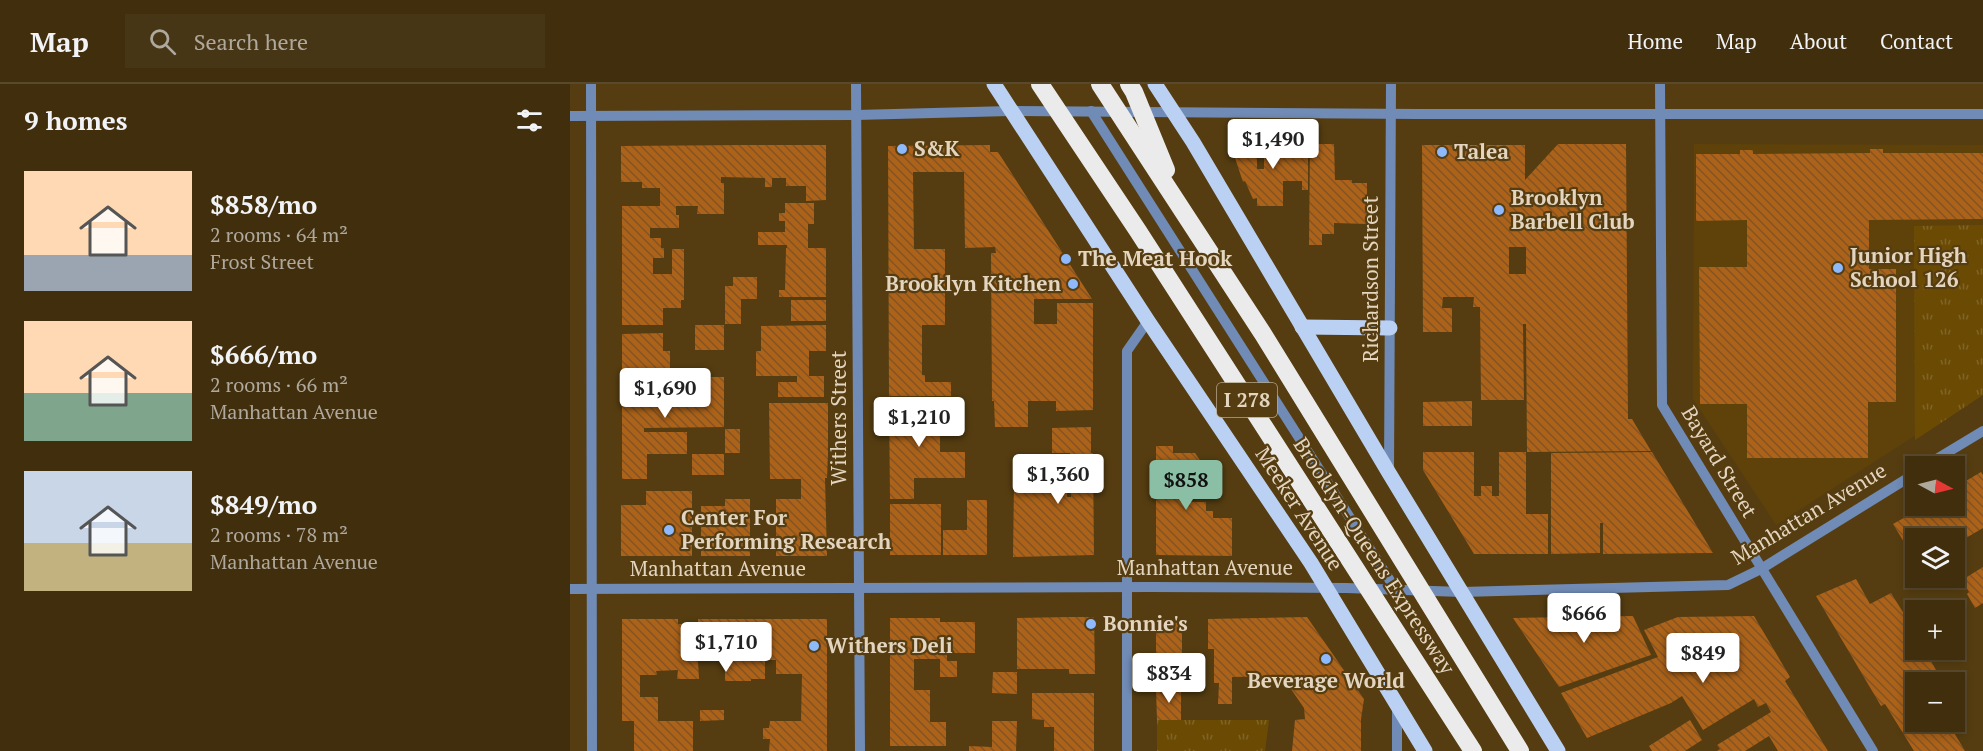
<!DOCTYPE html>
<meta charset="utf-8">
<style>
:root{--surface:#402e0d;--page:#473616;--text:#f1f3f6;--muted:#aea89d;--line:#594a2e;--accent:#8abfa5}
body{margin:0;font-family:"PT Serif",serif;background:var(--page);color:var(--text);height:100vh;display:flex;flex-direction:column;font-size:22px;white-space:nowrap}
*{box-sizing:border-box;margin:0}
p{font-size:20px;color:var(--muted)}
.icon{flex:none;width:33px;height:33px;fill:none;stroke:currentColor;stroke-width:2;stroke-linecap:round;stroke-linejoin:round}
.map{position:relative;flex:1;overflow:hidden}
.panel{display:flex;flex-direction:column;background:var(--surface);width:570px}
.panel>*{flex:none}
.needle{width:39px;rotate:97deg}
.buttons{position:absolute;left:1335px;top:372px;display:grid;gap:12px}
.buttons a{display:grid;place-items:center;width:60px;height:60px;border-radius:0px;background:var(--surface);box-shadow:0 3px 9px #0003,0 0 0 2px var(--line);font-size:30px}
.price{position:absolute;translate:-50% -51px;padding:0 14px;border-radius:6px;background:#fff;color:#222;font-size:20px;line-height:39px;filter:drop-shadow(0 2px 3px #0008)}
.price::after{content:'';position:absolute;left:50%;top:36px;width:18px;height:14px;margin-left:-9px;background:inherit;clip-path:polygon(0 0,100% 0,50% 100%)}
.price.current{background:var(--accent);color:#111}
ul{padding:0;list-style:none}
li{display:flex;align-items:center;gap:18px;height:150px;padding:0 24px}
li span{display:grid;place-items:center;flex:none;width:168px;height:120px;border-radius:0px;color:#555}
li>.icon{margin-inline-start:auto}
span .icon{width:72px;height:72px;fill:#fffc;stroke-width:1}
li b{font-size:26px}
h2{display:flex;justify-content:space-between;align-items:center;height:72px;padding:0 24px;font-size:26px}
header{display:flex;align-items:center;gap:36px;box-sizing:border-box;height:84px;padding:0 30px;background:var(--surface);border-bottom:2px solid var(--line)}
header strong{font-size:28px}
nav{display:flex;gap:33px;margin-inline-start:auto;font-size:21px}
.search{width:420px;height:54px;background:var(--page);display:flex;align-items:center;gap:15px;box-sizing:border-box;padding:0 21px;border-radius:0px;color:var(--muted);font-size:22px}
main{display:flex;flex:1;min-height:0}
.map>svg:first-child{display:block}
.built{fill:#5e420a}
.grass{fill:url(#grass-tufts)}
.building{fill:url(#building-back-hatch);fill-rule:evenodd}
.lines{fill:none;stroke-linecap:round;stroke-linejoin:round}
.minor{stroke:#708bb5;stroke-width:10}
.major{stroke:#bbd1f3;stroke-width:15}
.highway{stroke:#ebebeb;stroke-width:18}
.poi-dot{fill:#8eb9fc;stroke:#553d11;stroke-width:2}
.labels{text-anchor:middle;stroke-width:4.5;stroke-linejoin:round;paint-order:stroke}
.shield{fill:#553d11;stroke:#b8a78b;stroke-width:1.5}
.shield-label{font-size:20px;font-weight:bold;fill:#e3d5bf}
.poi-label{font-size:21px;font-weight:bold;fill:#e3d5bf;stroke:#553d11;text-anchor:start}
.street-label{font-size:21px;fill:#e3d5bf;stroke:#553d11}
</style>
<header>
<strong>Map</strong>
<div class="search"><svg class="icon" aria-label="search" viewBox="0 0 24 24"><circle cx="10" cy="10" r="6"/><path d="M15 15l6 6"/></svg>Search here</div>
<nav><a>Home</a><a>Map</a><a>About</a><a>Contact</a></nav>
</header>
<main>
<section class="panel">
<h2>9 homes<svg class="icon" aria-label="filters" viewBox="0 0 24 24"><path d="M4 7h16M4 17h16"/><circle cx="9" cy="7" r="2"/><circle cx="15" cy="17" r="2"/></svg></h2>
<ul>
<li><span style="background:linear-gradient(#ffd9b3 70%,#9aa5b1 0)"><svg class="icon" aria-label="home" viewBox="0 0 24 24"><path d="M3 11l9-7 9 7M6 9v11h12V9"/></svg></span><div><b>$858/mo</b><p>2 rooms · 64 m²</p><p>Frost Street</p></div></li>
<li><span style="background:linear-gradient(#ffd9b3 60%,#7fa58c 0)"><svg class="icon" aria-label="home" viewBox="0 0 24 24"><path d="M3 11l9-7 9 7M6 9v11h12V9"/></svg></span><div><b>$666/mo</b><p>2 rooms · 66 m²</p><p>Manhattan Avenue</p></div></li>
<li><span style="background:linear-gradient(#c9d6e8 60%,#c2b280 0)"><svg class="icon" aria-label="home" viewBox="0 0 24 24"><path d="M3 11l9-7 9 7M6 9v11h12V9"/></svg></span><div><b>$849/mo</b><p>2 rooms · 78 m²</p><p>Manhattan Avenue</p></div></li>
</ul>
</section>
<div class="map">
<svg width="1413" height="667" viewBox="0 0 1413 667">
<defs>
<pattern id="grass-tufts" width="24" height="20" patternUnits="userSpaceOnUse" patternTransform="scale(1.5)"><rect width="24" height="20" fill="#6b4b04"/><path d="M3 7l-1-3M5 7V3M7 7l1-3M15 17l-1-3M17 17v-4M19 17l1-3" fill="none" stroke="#806427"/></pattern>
<pattern id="building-back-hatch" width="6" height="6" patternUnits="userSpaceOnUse" patternTransform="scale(1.5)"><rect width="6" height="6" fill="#ac6218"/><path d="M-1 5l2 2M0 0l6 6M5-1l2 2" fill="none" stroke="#825425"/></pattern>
</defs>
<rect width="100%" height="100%" fill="#553d11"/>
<polygon class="built" points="1124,60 1413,61 1413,308 1206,441 1123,315"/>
<g class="grass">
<polygon points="1413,141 1413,311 1345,356 1344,142"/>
<polygon points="587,636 699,636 695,667 587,667"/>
</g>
<g class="building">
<polygon points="687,60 687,85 694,85 694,60 738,60 738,106 732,106 732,97 713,97 713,122 687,122 687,114 683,115 675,97 673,98 662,65 675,61"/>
<polygon points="740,60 764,60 765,96 782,96 782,99 797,99 797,140 764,139 764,150 752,150 752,161 739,161"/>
<path d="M 988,60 L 1056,60 L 1058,335 L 1062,335 L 1081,367 L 957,368 L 956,240 L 953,240 L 954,316 L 911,316 L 910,223 L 903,223 L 904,213 L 873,213 L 872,224 L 882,224 L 882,248 L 853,248 L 852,61 L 955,61 L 955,96 ZM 939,163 L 956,163 L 956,190 L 939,190 Z"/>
<polygon points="174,61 256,61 256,116 236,117 236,102 216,102 216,94 202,94 202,103 195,103 195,94 151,93 151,99 154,99 154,130 127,130 128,122 106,122 106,131 109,131 109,144 80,144 80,154 91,154 91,164 94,164 94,174 83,174 83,190 102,190 102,165 114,165 114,216 111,216 111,224 93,224 93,241 52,241 52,122 90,122 90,104 72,104 72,98 51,98 51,62"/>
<polygon points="420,61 420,68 428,68 522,215 464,215 464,240 487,240 487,219 523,219 523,326 486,327 486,317 458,317 458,343 425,343 424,317 422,317 421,169 426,169 425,163 395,164 394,88 343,88 344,165 375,165 375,241 352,241 352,291 355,291 355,298 381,298 381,312 319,312 318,62"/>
<polygon points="1300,65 1313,65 1313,69 1413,69 1413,135 1299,136 1299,185 1326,185 1326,318 1298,318 1298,374 1177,374 1177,320 1130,320 1129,183 1177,183 1177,136 1126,137 1126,70 1170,70 1170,66 1183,66 1183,70 1300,69"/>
<polygon points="215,119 244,119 244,140 238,140 238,164 256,164 256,213 209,213 209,206 215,206 216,164 217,164 217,161 188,161 188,148 215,148 215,137 209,137 209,129 215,129"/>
<polygon points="163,193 187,193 187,215 171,215 171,240 155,240 155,202 163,202"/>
<rect x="221" y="216" width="35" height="21"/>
<rect x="125" y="241" width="29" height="25"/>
<polygon points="256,241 256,267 239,267 239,292 254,292 254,313 208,313 208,298 227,298 227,292 186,292 186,267 191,267 191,242"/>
<polygon points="93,249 93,267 100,267 100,289 52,290 52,250"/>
<polygon points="113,293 154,293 154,343 74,344 74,348 117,348 117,370 77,370 77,395 52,395 52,296 87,296 87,318 113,318"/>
<polygon points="902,317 902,342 853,342 853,318"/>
<polygon points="319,318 376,318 376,343 352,343 352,350 370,350 370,368 395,368 395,394 344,394 344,415 320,415"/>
<polygon points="199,319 258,319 258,371 257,394 255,394 257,472 206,472 206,415 231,415 231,395 200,395"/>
<polygon points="521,343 521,369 523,369 524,471 443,473 444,399 497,400 497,413 501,413 500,369 482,369 482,344"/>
<rect x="155" y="345" width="15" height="24"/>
<polygon points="586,362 603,362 603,369 625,369 640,391 638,394 610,394 610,418 636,418 636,427 643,427 643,434 662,434 662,472 586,471"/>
<polygon points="853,368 904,368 904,412 911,412 911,402 922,402 922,412 929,412 929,368 956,368 956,430 978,430 978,470 904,470 853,386"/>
<polygon points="1082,368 1143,469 1033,470 1033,439 1030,439 1030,469 981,470 981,369"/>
<rect x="122" y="370" width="32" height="21"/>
<polygon points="1411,388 1413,391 1413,444 1384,461 1384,454 1346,454 1346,478 1323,440 1355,422 1384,422 1384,404"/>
<polygon points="76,407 122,407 122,472 51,472 51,421 76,421"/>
<polygon points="155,415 180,415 180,472 131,472 131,443 135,443 135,437 131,437 131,422 155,422"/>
<polygon points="397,416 417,416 417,471 373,471 373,446 397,446"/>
<rect x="320" y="420" width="51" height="51"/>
<polygon points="1413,483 1413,519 1405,524 1397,510 1399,508 1392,496"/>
<polygon points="1286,495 1300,520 1321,509 1346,549 1346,566 1355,566 1366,586 1348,598 1346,598 1346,601 1338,606 1346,618 1346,638 1384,638 1384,624 1386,623 1396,639 1368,655 1383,647 1395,667 1344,667 1315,620 1311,622 1246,512"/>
<polygon points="1063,532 1081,571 989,603 943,534"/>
<polygon points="1184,532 1220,593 1215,597 1258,667 1208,667 1199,652 1175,667 1147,667 1150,665 1147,661 1201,628 1196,619 1188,623 1184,615 1133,646 1112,612 1101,619 1017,654 991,609 1088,573 1074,546 1108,533"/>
<polygon points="499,533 524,533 525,590 499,590 499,585 447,585 447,534"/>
<polygon points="737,533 794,615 791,635 791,667 722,667 725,636 735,635 734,624 712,592 662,593 662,620 648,620 649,599 644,599 644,565 638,565 638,535"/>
<polygon points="320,534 370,534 370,538 405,538 405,569 377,569 377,577 387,577 387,593 370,593 370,575 344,575 344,606 360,606 360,638 376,638 376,662 320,662"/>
<polygon points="52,535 108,535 108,540 128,540 128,535 257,535 257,667 199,667 200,655 193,655 193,644 199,644 200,637 231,637 232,590 206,590 206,576 195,576 195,595 181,595 181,597 155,597 155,577 128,577 129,595 107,595 108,586 86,587 87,591 70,591 70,613 88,613 88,637 123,637 123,667 64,667 64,637 52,637"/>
<rect x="586" y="535" width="26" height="37"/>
<polygon points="423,588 447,588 447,610 422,609"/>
<polygon points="586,605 611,605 611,636 587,636"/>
<polygon points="462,609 524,609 524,667 484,667 484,643 474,643 474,636 462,635"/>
<polygon points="130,626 154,626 154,636 130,637"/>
<polygon points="1120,636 1132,656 1115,667 1082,667 1079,662"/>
<polygon points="422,637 447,637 446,667 399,667 399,662 422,663"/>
</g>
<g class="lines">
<g class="minor">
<polyline points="21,0 22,667"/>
<polyline points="286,0 290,667"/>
<polyline points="1090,0 1092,321 1303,667"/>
<polyline points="521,27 826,506"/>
<polyline points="0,32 286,31 440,27 848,30 1413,30"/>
<polyline points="1355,382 1413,347"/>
<polyline points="819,389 821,0"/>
<polyline points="0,505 580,503 776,504 892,508 1158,501 1191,485 1346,389"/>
<polyline points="827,621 827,667"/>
<polyline points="557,667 557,267 578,237"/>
</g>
<g class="major">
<polyline points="424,0 578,237 741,479 855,667"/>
<polyline points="585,0 623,58 819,389 988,667"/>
<polyline points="732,243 820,244"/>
</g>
<g class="highway">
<polyline points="470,0 568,147 903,667"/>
<polyline points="530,0 693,250 950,667"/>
<polyline points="559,0 564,8 596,86"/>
</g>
</g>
<g class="poi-dot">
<circle cx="332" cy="65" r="6"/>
<circle cx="872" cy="68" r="6"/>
<circle cx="929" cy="126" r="6"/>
<circle cx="496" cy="175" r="6"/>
<circle cx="1268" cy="184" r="6"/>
<circle cx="503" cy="200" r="6"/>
<circle cx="99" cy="446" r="6"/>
<circle cx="521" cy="540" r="6"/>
<circle cx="244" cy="562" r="6"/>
<circle cx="756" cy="575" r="6"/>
</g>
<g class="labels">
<rect class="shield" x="647" y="299" width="60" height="34" rx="4.5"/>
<g class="shield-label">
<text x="677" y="323">I 278</text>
</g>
<g class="poi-label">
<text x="344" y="72">S&amp;K</text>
<text x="884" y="75">Talea</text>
<text x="941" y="121">Brooklyn<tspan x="941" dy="24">Barbell Club</tspan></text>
<text x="1280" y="179">Junior High<tspan x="1280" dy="24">School 126</tspan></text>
<text x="508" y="182">The Meat Hook</text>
<text x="491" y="207" text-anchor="end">Brooklyn Kitchen</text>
<text x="111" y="441">Center For<tspan x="111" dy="24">Performing Research</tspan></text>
<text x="533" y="547">Bonnie's</text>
<text x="256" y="569">Withers Deli</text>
<text x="756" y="604" text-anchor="middle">Beverage World</text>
</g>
<g class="street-label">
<text transform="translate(801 195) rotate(-90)" y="7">Richardson Street</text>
<text transform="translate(269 334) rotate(-90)" y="7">Withers Street</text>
<text transform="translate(1149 378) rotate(59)" y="7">Bayard Street</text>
<text transform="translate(729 425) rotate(57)" y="7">Meeker Avenue</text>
<text transform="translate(1239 430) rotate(-31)" y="7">Manhattan Avenue</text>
<text transform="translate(804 472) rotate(57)" y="7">Brooklyn-Queens Expressway</text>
<text x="635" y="491">Manhattan Avenue</text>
<text x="148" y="492">Manhattan Avenue</text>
</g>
</g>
</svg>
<div class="buttons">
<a><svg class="needle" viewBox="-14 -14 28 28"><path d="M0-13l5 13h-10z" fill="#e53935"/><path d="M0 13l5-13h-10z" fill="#aea89d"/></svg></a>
<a><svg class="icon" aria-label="layers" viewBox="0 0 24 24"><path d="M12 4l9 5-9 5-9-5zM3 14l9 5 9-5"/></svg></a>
<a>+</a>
<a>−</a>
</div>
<b class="price" style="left:703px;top:86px">$1,490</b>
<b class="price" style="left:95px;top:335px">$1,690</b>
<b class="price" style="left:349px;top:364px">$1,210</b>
<b class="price" style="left:488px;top:421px">$1,360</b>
<b class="price current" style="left:616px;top:427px">$858</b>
<b class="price" style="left:1014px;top:560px">$666</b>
<b class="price" style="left:156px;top:589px">$1,710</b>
<b class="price" style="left:1133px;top:600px">$849</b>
<b class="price" style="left:599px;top:620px">$834</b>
</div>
</main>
